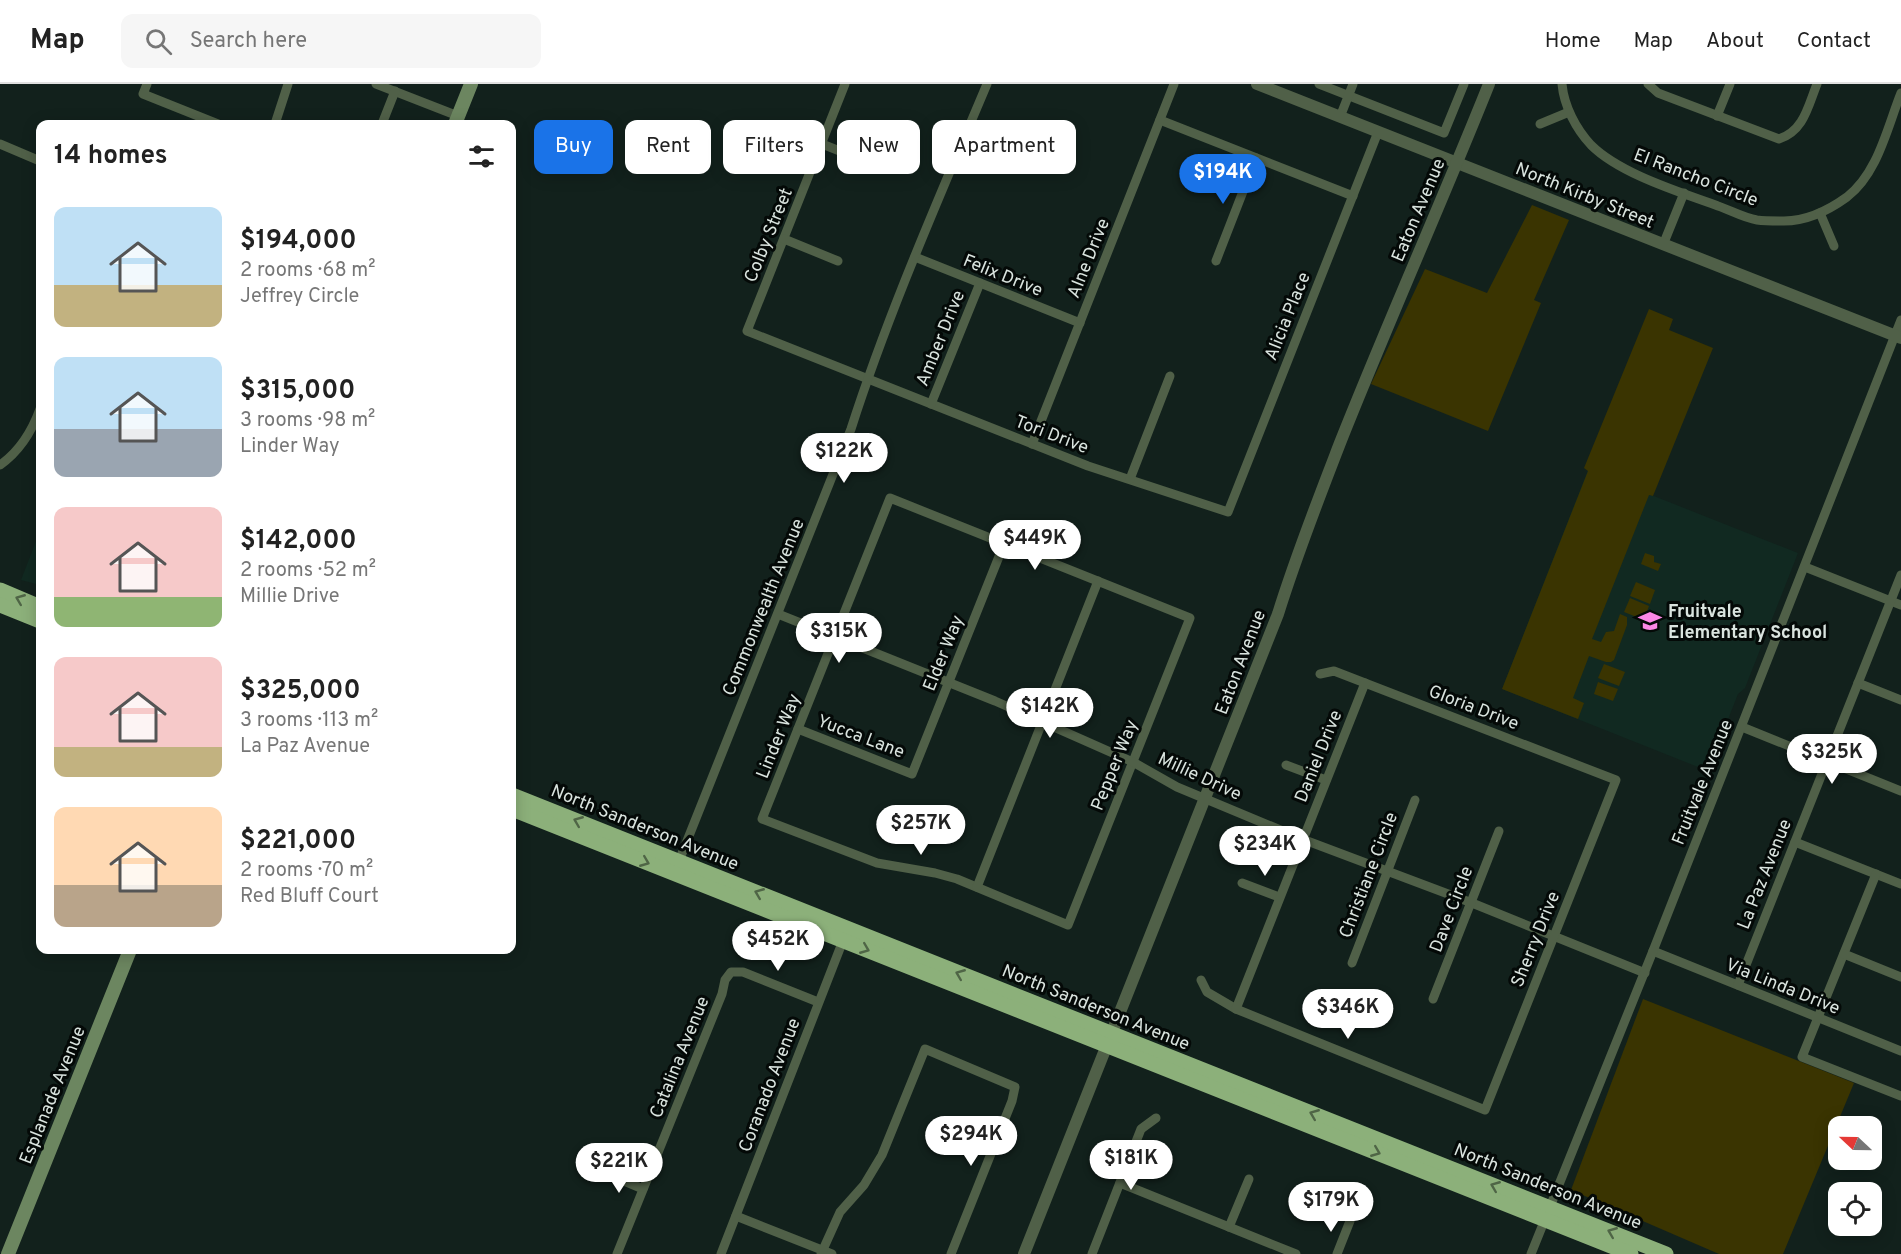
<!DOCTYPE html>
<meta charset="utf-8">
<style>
:root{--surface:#fff;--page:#f6f6f6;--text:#222;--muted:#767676;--line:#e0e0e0;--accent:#1a73e8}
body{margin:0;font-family:Overpass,sans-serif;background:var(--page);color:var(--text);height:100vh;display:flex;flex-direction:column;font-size:22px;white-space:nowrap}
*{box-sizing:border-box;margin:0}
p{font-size:20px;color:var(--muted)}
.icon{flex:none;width:33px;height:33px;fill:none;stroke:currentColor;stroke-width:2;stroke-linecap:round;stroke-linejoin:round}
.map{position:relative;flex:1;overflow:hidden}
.panel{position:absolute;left:36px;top:36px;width:480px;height:834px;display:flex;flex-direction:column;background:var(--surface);border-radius:12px;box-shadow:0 3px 15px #0003}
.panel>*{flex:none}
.guide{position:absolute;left:534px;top:36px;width:570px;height:54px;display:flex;gap:12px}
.needle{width:39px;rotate:292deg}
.controls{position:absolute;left:1828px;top:1032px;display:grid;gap:12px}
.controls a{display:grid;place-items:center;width:54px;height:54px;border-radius:12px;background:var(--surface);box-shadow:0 3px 15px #0003;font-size:30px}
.price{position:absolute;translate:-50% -51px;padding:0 14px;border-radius:21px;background:#fff;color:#222;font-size:20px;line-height:39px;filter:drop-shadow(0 2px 3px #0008)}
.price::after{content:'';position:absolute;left:50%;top:36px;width:18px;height:14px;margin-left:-9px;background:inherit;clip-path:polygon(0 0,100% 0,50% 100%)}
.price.selected{background:var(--accent);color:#fff}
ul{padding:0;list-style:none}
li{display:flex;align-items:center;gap:18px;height:150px;padding:0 18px}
li span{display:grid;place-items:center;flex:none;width:168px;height:120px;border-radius:12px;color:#555}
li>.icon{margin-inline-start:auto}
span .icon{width:72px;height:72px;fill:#fffc;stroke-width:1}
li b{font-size:26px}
h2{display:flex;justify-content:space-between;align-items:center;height:72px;padding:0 18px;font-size:26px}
.chip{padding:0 21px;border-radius:12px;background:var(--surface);box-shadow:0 3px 15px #0003;font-size:21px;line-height:54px}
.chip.selected{background:var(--accent);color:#fff}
header{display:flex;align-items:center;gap:36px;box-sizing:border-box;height:84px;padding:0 30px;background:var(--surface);border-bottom:2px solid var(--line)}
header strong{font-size:28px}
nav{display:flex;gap:33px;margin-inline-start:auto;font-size:21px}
.search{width:420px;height:54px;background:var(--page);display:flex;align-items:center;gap:15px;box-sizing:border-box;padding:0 21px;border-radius:12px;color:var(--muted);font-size:22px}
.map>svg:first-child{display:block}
.built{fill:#112921}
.green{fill:#3a3401}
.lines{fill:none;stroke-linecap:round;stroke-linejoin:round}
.minor{stroke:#506048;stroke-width:9}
.tertiary{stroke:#506048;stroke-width:12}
.secondary{stroke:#6c8660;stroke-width:14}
.trunk{stroke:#8cb07a;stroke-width:15}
.oneway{stroke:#4f6546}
.labels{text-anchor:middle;stroke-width:6;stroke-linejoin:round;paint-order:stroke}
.street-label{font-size:18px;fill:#dae4df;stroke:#040907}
.poi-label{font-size:18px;font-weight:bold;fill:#dae4df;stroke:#040907;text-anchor:start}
</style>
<header>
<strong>Map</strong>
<div class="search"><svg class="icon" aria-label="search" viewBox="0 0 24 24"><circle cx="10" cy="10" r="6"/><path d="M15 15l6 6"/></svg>Search here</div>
<nav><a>Home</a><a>Map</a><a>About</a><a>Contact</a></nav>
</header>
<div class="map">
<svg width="1901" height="1170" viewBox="0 0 1901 1170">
<rect width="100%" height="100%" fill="#12211c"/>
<g class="built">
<polygon points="1588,386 1798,469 1745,604 1738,610 1714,671 1713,689 1502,605"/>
<polygon points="40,447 40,501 21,496"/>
</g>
<g class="green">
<polygon points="1532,121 1569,136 1534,216 1541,219 1488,347 1371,300 1425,185 1487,209"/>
<polygon points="1649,225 1673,235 1669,246 1713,264 1653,412 1649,411 1592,555 1601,558 1606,548 1614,547 1620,530 1627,533 1627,541 1614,576 1611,578 1606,578 1589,572 1573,614 1584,619 1578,635 1502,605 1588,387 1584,384"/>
<polygon points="1645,469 1654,472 1654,478 1661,480 1658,487 1641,480"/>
<polygon points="1636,498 1655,506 1650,520 1630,512"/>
<polygon points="1630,514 1649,522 1644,536 1624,528"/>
<polygon points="1604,580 1625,588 1619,602 1598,594"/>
<polygon points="1598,598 1618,605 1613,617 1594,610"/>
<polygon points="1643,915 1854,999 1783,1170 1719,1170 1571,1106"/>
</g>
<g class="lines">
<g class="minor">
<polyline points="147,0 143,10 218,40"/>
<polyline points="376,0 458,32"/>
<polyline points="845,0 747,247 1088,382 1228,428 1378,48"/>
<polyline points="1319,0 1444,49 1464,0"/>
<path d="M 1562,0 C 1564,22 1576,45 1591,61 C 1620,90 1680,108 1718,122 C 1730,126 1744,134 1757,136 C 1765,137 1775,137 1784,137 C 1806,137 1829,126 1847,113 C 1878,89 1887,44 1901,9"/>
<path d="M 1648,0 L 1658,9 L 1779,55 C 1804,47 1808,22 1817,0"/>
<polyline points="1717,32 1730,0"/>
<polyline points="1340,33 1353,0"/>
<polyline points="1160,36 1353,112"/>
<polyline points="275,40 288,0"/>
<polyline points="382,40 395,7"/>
<polyline points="1540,40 1569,28"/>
<polyline points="0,60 40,77"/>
<polyline points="822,60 875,81"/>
<polyline points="1820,129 1834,162"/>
<polyline points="784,155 838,177"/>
<polyline points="1663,161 1684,109"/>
<polyline points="915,173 1080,239"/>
<polyline points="1216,177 1256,74"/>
<polyline points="931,320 980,199"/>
<polyline points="1032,360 1174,0"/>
<path d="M 0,381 C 20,367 32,347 40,325"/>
<polyline points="1130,395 1170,292"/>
<polygon points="890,414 1190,534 1068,841 957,795 935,789 877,779 762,735"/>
<polyline points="1805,483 1901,521"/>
<polyline points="778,530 995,617 1133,678 1177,703 1302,755 1472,819 1645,889"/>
<polyline points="1858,599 1901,616"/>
<polyline points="1742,643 1901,707"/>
<polyline points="798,645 912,690 1004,460"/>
<polyline points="1286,681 1326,696"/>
<polyline points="1795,758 1901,800"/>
<path d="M 677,782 L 851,345 C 889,227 939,114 987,0"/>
<polyline points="1876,790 1802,973 1901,1012"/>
<polyline points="1242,799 1279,813"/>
<polyline points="977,803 1098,497"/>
<polyline points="1653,867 1901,967"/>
<polyline points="1844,870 1901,893"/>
<polyline points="1352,879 1415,716"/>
<polyline points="1201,896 1207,908 1236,925 1485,1026 1616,696 1334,587 1320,590"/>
<polyline points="1738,901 1901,491"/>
<polyline points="1433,915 1499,747"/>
<polyline points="1236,925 1365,599"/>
<polyline points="605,1089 643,1105"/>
<polyline points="1120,1099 1296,1170"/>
<polyline points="736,1132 832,1170"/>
<polyline points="1229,1143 1249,1095"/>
<polyline points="617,1170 722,910 725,896 731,888 743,888 818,918"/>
<polyline points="721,1170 844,854"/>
<polyline points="821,1170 840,1128 864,1101 882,1071 925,965 1015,1003 1012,1017 951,1170"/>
<polyline points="1092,1170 1141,1045 1156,1034"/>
<polyline points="1337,1170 1350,1137"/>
<polyline points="1531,1170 1653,867 1901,236"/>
</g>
<g class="tertiary">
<polyline points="1257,0 1901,254"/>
<path d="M 1024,1170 L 1278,530 C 1296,472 1318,416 1340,359 C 1388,238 1441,120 1489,0"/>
</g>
<g class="secondary">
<polyline points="455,40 471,0"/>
<polyline points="8,1170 130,866"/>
</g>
<g class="trunk">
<polyline points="0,506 40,523"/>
<polyline points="0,521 40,537"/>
<polyline points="512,711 1666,1170"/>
<polyline points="512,725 1631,1170"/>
</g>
</g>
<defs><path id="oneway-chevron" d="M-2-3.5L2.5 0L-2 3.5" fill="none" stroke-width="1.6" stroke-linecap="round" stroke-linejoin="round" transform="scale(1.5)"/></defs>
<g class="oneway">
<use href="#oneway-chevron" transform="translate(20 515) rotate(-158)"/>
<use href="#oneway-chevron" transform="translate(578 737) rotate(-158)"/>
<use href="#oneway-chevron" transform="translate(645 778) rotate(22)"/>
<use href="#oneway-chevron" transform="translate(759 809) rotate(-158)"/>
<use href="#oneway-chevron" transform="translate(865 865) rotate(22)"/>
<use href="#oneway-chevron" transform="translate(960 890) rotate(-158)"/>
<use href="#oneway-chevron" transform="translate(1314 1030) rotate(-158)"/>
<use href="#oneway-chevron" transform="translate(1376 1068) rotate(22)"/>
<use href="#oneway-chevron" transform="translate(1495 1102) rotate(-158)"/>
<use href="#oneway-chevron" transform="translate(1612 1148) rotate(-158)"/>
</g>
<defs>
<g id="school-bare" transform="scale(1.8)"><path d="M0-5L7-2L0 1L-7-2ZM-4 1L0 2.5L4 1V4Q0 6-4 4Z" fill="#fb87e5" stroke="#040907" stroke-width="2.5" paint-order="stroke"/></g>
</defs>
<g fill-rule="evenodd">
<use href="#school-bare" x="1650" y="537"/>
</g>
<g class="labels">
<g class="street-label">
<text transform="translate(1696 93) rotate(21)" y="6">El Rancho Circle</text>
<text transform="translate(1585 111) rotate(22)" y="6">North Kirby Street</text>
<text transform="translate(1418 126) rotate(-67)" y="6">Eaton Avenue</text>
<text transform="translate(768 151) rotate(-68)" y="6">Colby Street</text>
<text transform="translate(1088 174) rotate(-68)" y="6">Alne Drive</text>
<text transform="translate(1003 191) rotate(22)" y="6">Felix Drive</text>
<text transform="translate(1287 232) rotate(-68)" y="6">Alicia Place</text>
<text transform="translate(940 254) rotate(-68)" y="6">Amber Drive</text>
<text transform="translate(1052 350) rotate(21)" y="6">Tori Drive</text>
<text transform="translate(763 523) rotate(-68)" y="6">Commonwealth Avenue</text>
<text transform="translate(943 569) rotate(-68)" y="6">Elder Way</text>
<text transform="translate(1240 578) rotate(-69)" y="6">Eaton Avenue</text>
<text transform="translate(1474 623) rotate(21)" y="6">Gloria Drive</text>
<text transform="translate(778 652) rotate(-68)" y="6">Linder Way</text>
<text transform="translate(861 652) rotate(21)" y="6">Yucca Lane</text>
<text transform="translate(1318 672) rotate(-68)" y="6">Daniel Drive</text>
<text transform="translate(1114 681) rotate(-68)" y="6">Pepper Way</text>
<text transform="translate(1200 692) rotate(25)" y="6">Millie Drive</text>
<text transform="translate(1702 698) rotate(-68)" y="6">Fruitvale Avenue</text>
<text transform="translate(645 743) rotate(22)" y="6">North Sanderson Avenue</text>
<text transform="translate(1764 790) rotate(-68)" y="6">La Paz Avenue</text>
<text transform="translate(1368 791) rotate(-69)" y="6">Christiane Circle</text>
<text transform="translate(1451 825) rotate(-69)" y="6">Dave Circle</text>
<text transform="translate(1535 855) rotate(-68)" y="6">Sherry Drive</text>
<text transform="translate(1783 902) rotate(22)" y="6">Via Linda Drive</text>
<text transform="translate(1096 923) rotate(22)" y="6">North Sanderson Avenue</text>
<text transform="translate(679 973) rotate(-68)" y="6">Catalina Avenue</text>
<text transform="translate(769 1001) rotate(-69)" y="6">Coranado Avenue</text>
<text transform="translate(52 1011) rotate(-68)" y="6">Esplanade Avenue</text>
<text transform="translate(1548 1102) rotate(22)" y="6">North Sanderson Avenue</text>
</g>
<g class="poi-label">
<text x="1668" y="533">Fruitvale<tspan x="1668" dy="21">Elementary School</tspan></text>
</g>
</g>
</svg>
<div class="controls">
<a><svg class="needle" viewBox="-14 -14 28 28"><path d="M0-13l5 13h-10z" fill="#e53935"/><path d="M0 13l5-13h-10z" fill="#767676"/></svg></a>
<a><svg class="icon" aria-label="locate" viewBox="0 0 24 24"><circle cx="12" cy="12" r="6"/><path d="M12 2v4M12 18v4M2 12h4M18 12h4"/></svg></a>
</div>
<b class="price selected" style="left:1223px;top:121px">$194K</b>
<b class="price" style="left:844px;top:400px">$122K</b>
<b class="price" style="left:1035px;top:487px">$449K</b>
<b class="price" style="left:839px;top:580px">$315K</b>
<b class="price" style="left:1050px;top:655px">$142K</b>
<b class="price" style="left:1832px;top:701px">$325K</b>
<b class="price" style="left:921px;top:772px">$257K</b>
<b class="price" style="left:1265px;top:793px">$234K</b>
<b class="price" style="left:778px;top:888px">$452K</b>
<b class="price" style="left:1348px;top:956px">$346K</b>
<b class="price" style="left:971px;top:1083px">$294K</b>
<b class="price" style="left:1131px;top:1107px">$181K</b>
<b class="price" style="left:619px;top:1110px">$221K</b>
<b class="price" style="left:1331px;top:1149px">$179K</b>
<div class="guide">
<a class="chip selected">Buy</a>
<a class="chip">Rent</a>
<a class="chip">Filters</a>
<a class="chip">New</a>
<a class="chip">Apartment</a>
</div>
<section class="panel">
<h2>14 homes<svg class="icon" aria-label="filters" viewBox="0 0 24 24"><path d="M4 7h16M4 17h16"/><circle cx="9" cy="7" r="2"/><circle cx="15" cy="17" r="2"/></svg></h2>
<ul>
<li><span style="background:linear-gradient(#bfe0f5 65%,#c2b280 0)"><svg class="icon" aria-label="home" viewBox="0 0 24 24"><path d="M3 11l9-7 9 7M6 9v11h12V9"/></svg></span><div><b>$194,000</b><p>2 rooms · 68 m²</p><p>Jeffrey Circle</p></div></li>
<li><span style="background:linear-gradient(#bfe0f5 60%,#9aa5b1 0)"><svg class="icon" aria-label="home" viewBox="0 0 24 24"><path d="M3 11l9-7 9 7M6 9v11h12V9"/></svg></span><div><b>$315,000</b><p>3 rooms · 98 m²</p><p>Linder Way</p></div></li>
<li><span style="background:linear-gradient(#f6c9c9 75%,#8fb573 0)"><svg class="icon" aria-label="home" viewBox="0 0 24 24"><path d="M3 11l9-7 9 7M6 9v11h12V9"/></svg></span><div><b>$142,000</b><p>2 rooms · 52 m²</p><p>Millie Drive</p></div></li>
<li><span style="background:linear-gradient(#f6c9c9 75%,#c2b280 0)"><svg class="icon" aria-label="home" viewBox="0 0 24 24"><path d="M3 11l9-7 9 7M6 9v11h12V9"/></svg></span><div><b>$325,000</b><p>3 rooms · 113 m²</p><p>La Paz Avenue</p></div></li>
<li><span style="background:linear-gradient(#ffd9b3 65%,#b9a48a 0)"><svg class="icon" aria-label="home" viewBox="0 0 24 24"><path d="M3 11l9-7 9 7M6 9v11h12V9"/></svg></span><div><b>$221,000</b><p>2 rooms · 70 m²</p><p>Red Bluff Court</p></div></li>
</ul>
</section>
</div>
